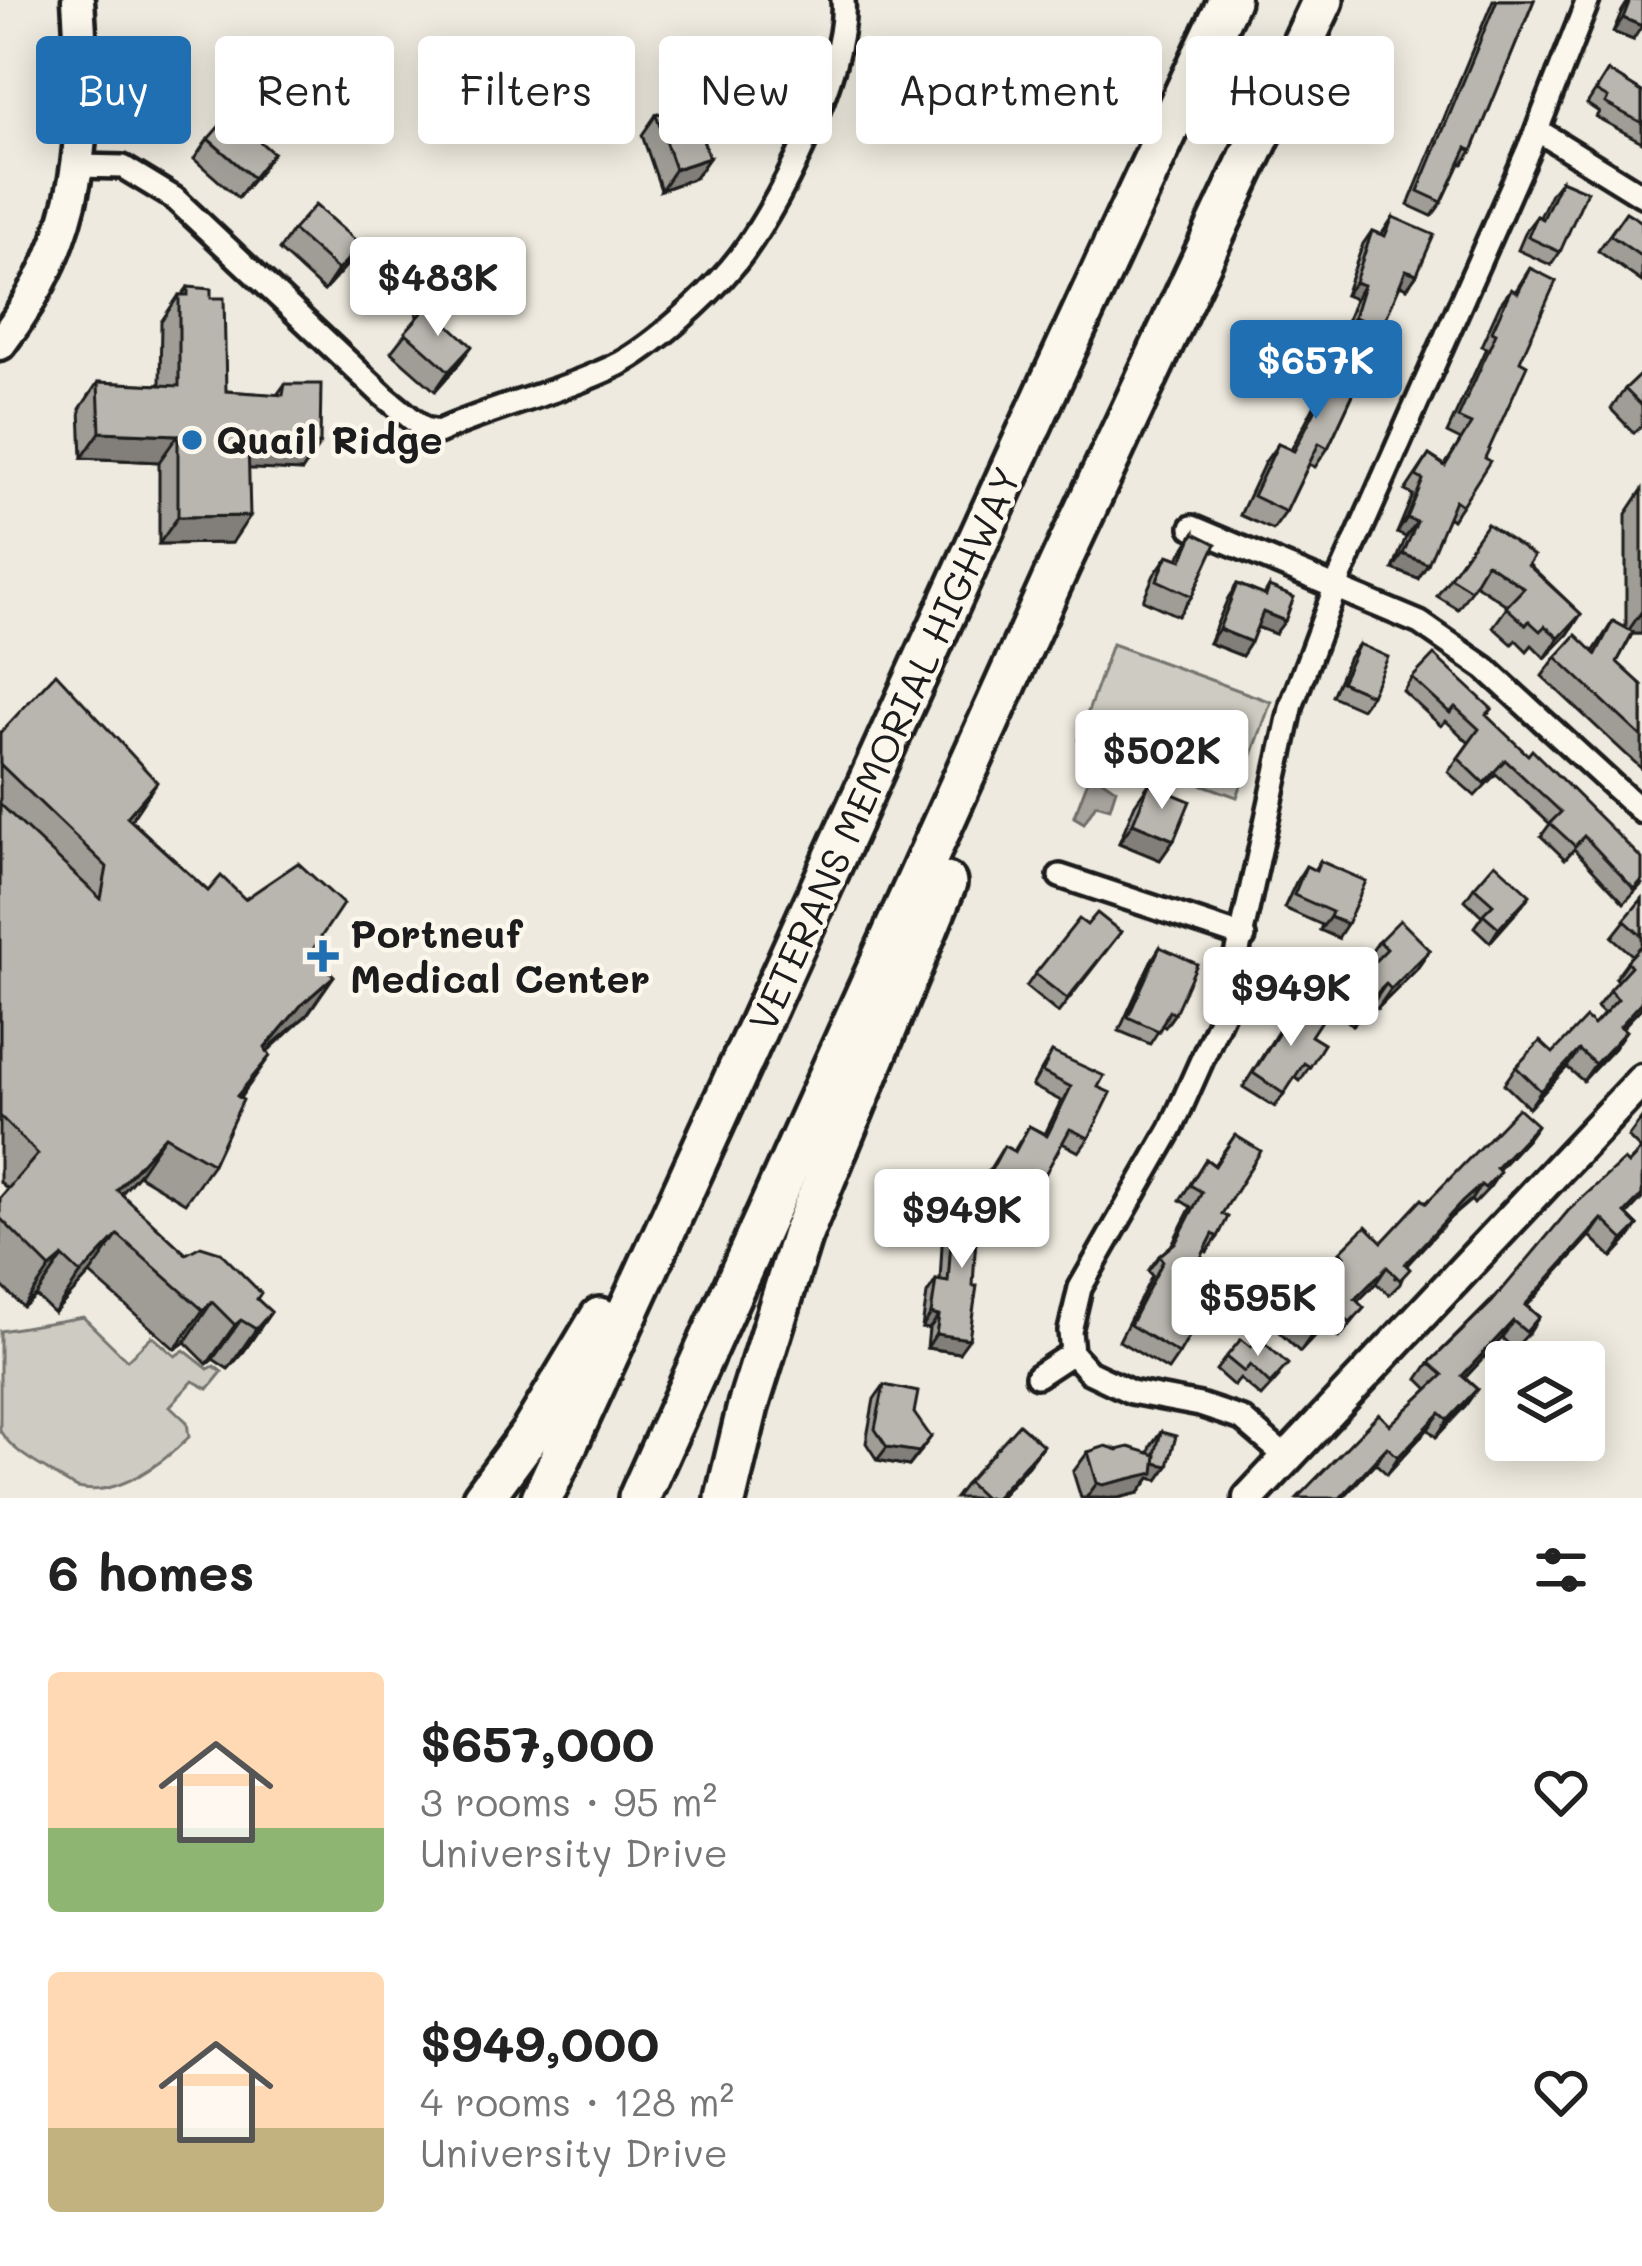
<!DOCTYPE html>
<meta charset="utf-8">
<style>
:root{--surface:#fff;--page:#f6f6f6;--text:#222;--muted:#767676;--accent:#1f6fb2}
body{margin:0;font-family:Mali,sans-serif;background:var(--page);color:var(--text);height:100vh;display:flex;flex-direction:column;font-size:45px;white-space:nowrap}
*{box-sizing:border-box;margin:0}
p{font-size:39px;color:var(--muted)}
.icon{flex:none;width:66px;height:66px;fill:none;stroke:currentColor;stroke-width:2;stroke-linecap:round;stroke-linejoin:round}
.map{position:relative;height:1498px;overflow:hidden}
.drawer{display:flex;flex-direction:column;background:var(--surface);flex:1}
.drawer>*{flex:none}
.hud{position:absolute;left:36px;top:36px;width:1572px;height:108px;display:flex;gap:24px}
.tools{position:absolute;left:1485px;top:1341px;display:grid;gap:24px}
.tools a{display:grid;place-items:center;width:120px;height:120px;border-radius:12px;background:var(--surface);box-shadow:0 6px 30px #0003;font-size:60px}
.price{position:absolute;translate:-50% -102px;padding:0 27px;border-radius:12px;background:#fff;color:#222;font-size:39px;line-height:78px;filter:drop-shadow(0 3px 6px #0008)}
.price::after{content:'';position:absolute;left:50%;top:72px;width:36px;height:27px;margin-left:-18px;background:inherit;clip-path:polygon(0 0,100% 0,50% 100%)}
.price.selected{background:var(--accent);color:#fff}
ul{padding:0;list-style:none}
li{display:flex;align-items:center;gap:36px;height:300px;padding:0 48px}
li span{display:grid;place-items:center;flex:none;width:336px;height:240px;border-radius:12px;color:#555}
li>.icon{margin-inline-start:auto}
span .icon{width:144px;height:144px;fill:#fffc;stroke-width:1}
li b{font-size:51px}
h2{display:flex;justify-content:space-between;align-items:center;height:144px;padding:0 48px;font-size:51px}
.tag{padding:0 42px;border-radius:12px;background:var(--surface);box-shadow:0 6px 30px #0003;font-size:42px;line-height:108px}
.tag.selected{background:var(--accent);color:#fff}
.map>svg:first-child{display:block}
.green{fill:#ceccc2;stroke:#75746f;stroke-width:3}
.water{fill:#a6a39d;stroke:#6f6d69;stroke-width:3}
.lines{fill:none;stroke-linecap:round;stroke-linejoin:round}
.street-casing{stroke:#1c1c1c;stroke-width:30}
.secondary-casing{stroke:#1c1c1c;stroke-width:39}
.highway-casing{stroke:#1c1c1c;stroke-width:48}
.street{stroke:#fbf7ec;stroke-width:21}
.secondary{stroke:#fbf7ec;stroke-width:30}
.highway{stroke:#fbf7ec;stroke-width:39}
.wall{fill:#9f9d96;stroke:#1c1c1c;stroke-width:3}
.shaded-wall{fill:#827f7a;stroke:#1c1c1c;stroke-width:3}
.building{fill:#b9b6af;stroke:#1c1c1c;stroke-width:3}
.poi-dot{fill:#1f6fb2;stroke:#fbf7ec;stroke-width:4.5}
.labels{text-anchor:middle;stroke-width:9;stroke-linejoin:round;paint-order:stroke}
.poi-label{font-size:39px;font-weight:bold;fill:#1c1c1c;stroke:#fbf7ec;text-anchor:start}
.street-label{font-size:39px;fill:#1c1c1c;stroke:#fbf7ec}
</style>
<div class="map">
<svg width="1642" height="1498" viewBox="0 0 1642 1498">
<rect width="100%" height="100%" fill="#eeeadf"/>
<filter id="ink" filterUnits="userSpaceOnUse"><feTurbulence type="fractalNoise" baseFrequency=".00833" numOctaves="2"/><feDisplacementMap in="SourceGraphic" scale="24" xChannelSelector="R" yChannelSelector="G"/><feConvolveMatrix kernelMatrix="1 2 1 2 8 2 1 2 1" color-interpolation-filters="sRGB"/></filter>
<g filter="url(#ink)">
<g class="green">
<polygon points="1112,644 1271,702 1237,797 1078,740"/>
<path d="M 83,1317 L 127,1360 L 152,1336 L 175,1356 L 184,1350 L 208,1369 L 214,1366 L 222,1372 L 208,1389 L 193,1381 L 170,1406 L 187,1422 L 189,1437 C 164,1462 117,1498 78,1488 C 67,1484 54,1474 44,1468 C 27,1458 11,1448 0,1431 L 0,1331 Z"/>
</g>
<polygon class="water" points="1091,772 1116,789 1110,808 1096,804 1084,823 1074,817"/>
<g class="lines">
<g class="street-casing">
<g id="street">
<polyline points="1537,130 1642,195"/>
<path d="M 79,166 L 123,167 L 174,198 L 384,396 L 424,429 L 438,432 C 496,406 562,392 619,364 C 653,346 706,298 731,268 C 775,217 849,67 843,0"/>
<polyline points="1192,527 1420,623 1485,668 1642,812"/>
<polyline points="1060,876 1244,937"/>
<polyline points="1037,1376 1072,1353"/>
<polyline points="1286,1457 1242,1419 1200,1405 1131,1392 1089,1372 1072,1353 1070,1331 1080,1288 1171,1129 1226,1006 1292,704 1336,586 1537,130 1588,0"/>
</g>
</g>
<g class="secondary-casing">
<g id="secondary">
<path d="M 0,344 C 86,231 87,136 78,0"/>
<polyline points="1249,1498 1642,1080"/>
</g>
</g>
<g class="highway-casing">
<g id="highway">
<polyline points="483,1498 531,1433 600,1318"/>
<path d="M 542,1498 C 774,1000 993,496 1229,0"/>
<polyline points="639,1498 1059,566 1323,0"/>
<polyline points="726,1498 748,1406 801,1237 946,883"/>
</g>
</g>
<use href="#street" class="street"/>
<use href="#secondary" class="secondary"/>
<use href="#highway" class="highway"/>
</g>
<g class="wall">
<polygon points="1493,0 1534,0 1472,151 1463,164 1460,163 1442,202 1432,216 1408,205"/>
<polygon points="1629,0 1633,40 1613,32 1622,11"/>
<polygon points="1608,71 1642,92 1642,142 1596,117 1599,112 1587,104"/>
<polygon points="656,115 709,158 695,178 661,190 642,135"/>
<polygon points="208,139 273,153 238,198 194,159"/>
<polygon points="1561,180 1560,252 1551,265 1518,250 1527,229 1537,216 1540,217 1551,193"/>
<polygon points="1626,212 1642,222 1642,282 1598,251"/>
<polygon points="1393,217 1417,274 1407,288 1400,285 1372,342 1344,330 1355,299 1345,295 1363,244 1372,231 1381,235"/>
<polygon points="293,230 346,266 324,291 279,250"/>
<polygon points="428,241 461,299 447,319 442,319 457,366 435,391 391,352 417,319 414,261"/>
<polygon points="1530,268 1520,361 1462,505 1452,520 1448,517 1418,579 1393,569 1406,537 1397,533 1413,495 1405,491 1429,455 1445,465 1461,440 1447,433 1486,348 1481,346 1500,304 1511,289 1515,292"/>
<polygon points="188,287 211,298 226,391 277,395 285,384 320,444 302,471 249,468 232,543 159,544 159,462 82,458 80,409 98,382 160,385 161,322 179,295 182,295"/>
<polygon points="1329,326 1374,349 1328,448 1315,467 1309,464 1286,512 1273,530 1240,515 1265,462 1278,444 1291,450 1326,383 1315,377 1321,365 1309,358"/>
<polygon points="1642,373 1642,425 1634,433 1611,409 1625,389"/>
<polygon points="1642,490 1642,634 1632,634 1617,662 1642,685 1642,769 1542,676 1556,657 1593,652 1613,621 1626,628 1626,514"/>
<polygon points="1487,524 1581,614 1568,634 1545,658 1532,645 1527,651 1516,640 1512,644 1493,627 1508,606 1475,584 1458,609 1437,596"/>
<polygon points="1194,533 1192,596 1178,616 1143,600 1154,575 1168,555 1178,559"/>
<polygon points="1237,584 1264,595 1269,587 1275,634 1257,627 1251,642 1242,656 1209,643 1228,598"/>
<polygon points="1359,644 1371,695 1361,709 1332,696 1349,657"/>
<polygon points="1412,678 1492,709 1487,716 1642,884 1624,903 1574,849 1565,859 1541,836 1550,824 1496,774 1475,796 1448,772 1469,743 1446,721 1441,726 1403,691"/>
<polygon points="0,733 131,820 208,891 245,899 311,952 307,1015 267,1052 240,1098 213,1164 185,1203 138,1175 121,1194 186,1254 257,1299 271,1312 244,1351 228,1369 213,1359 207,1364 185,1342 175,1349 90,1274 54,1313 36,1296 23,1307 0,1284 0,1198 8,1189 0,1182"/>
<polygon points="1149,784 1174,840 1160,860 1119,843 1135,804"/>
<polygon points="1320,861 1338,938 1320,930 1322,925 1284,908 1297,880 1306,866 1314,870"/>
<polygon points="1474,887 1520,908 1490,942 1474,927 1482,916 1465,900"/>
<polygon points="1642,899 1642,1007 1622,1028 1614,1048 1583,1081 1567,1067 1529,1108 1504,1084 1516,1067 1553,1053 1594,1025 1604,1014 1597,1007 1617,981 1615,978 1632,955 1612,937"/>
<polygon points="1087,925 1121,932 1058,1013 1026,987 1035,974"/>
<polygon points="1379,941 1430,950 1416,970 1377,1009 1372,1004 1352,1025 1326,1000 1340,979 1364,972 1370,966 1365,961"/>
<polygon points="1160,947 1175,1013 1165,1027 1162,1025 1150,1044 1119,1031 1151,961"/>
<polygon points="1289,1014 1311,1036 1324,1044 1300,1081 1295,1077 1275,1107 1243,1087"/>
<polygon points="1052,1052 1098,1087 1089,1138 1079,1152 1062,1143 1028,1202 1011,1193 1007,1200 980,1185 1004,1146 1014,1151 1029,1126 1045,1134 1061,1101 1032,1086"/>
<polygon points="1642,1118 1642,1199 1627,1215 1638,1226 1626,1242 1612,1257 1590,1236 1527,1306 1539,1317 1528,1334 1514,1349 1502,1338 1465,1378 1477,1389 1465,1406 1436,1437 1428,1429 1387,1474 1375,1463 1390,1425 1428,1389 1418,1379 1429,1363 1641,1150 1628,1137"/>
<polygon points="1537,1125 1526,1140 1498,1170 1500,1172 1490,1187 1474,1204 1471,1200 1451,1217 1407,1265 1400,1284 1389,1295 1376,1283 1357,1302 1364,1308 1339,1338 1325,1325 1300,1352 1278,1331 1289,1316 1332,1269 1330,1267 1340,1252 1382,1242 1426,1203"/>
<polygon points="1235,1135 1218,1237 1207,1252 1204,1250 1189,1275 1182,1281 1175,1310 1179,1354 1168,1370 1119,1341 1152,1276 1148,1271 1159,1256 1171,1246 1191,1207 1180,1200 1206,1159 1214,1165"/>
<polygon points="953,1215 991,1232 976,1243 959,1353 927,1348 929,1329 922,1328 927,1294 936,1280 940,1281 943,1228"/>
<polygon points="1251,1347 1279,1377 1261,1397 1240,1379 1234,1386 1216,1370 1226,1357"/>
<polygon points="884,1385 914,1413 922,1450 909,1466 877,1460 866,1443 874,1399"/>
<polygon points="1161,1432 1168,1466 1158,1480 1150,1478 1139,1493 1118,1498 1081,1498 1073,1472 1088,1452 1118,1450 1149,1453 1151,1446"/>
<polygon points="1043,1445 1028,1465 999,1498 955,1498 967,1482"/>
</g>
<g class="shaded-wall">
<polygon points="1623,18 1642,26 1633,40 1613,32"/>
<polygon points="273,153 259,173 238,198 253,178"/>
<polygon points="709,158 695,178 661,190 675,169"/>
<polygon points="361,245 346,266 324,291 338,270"/>
<polygon points="1406,270 1417,274 1407,288 1397,283"/>
<polygon points="1355,282 1364,285 1355,299 1345,295"/>
<polygon points="461,299 447,319 417,320 431,300"/>
<polygon points="1354,317 1382,328 1372,342 1344,330"/>
<polygon points="472,346 457,366 435,391 449,371"/>
<polygon points="100,432 178,435 159,462 82,458"/>
<polygon points="248,441 320,444 302,471 229,468"/>
<polygon points="250,516 232,543 159,544 178,517"/>
<polygon points="1407,518 1417,522 1406,537 1397,533"/>
<polygon points="1403,554 1428,564 1418,579 1393,569"/>
<polygon points="1642,611 1642,634 1626,634"/>
<polygon points="1263,612 1285,621 1275,634 1254,626"/>
<polygon points="1581,614 1568,634 1545,658 1559,638"/>
<polygon points="1219,629 1251,642 1242,656 1209,643"/>
<polygon points="157,782 130,822 127,817"/>
<polygon points="1133,823 1174,840 1160,860 1119,843"/>
<polygon points="1530,895 1520,908 1490,942 1499,928"/>
<polygon points="1330,917 1347,924 1338,938 1320,930"/>
<polygon points="1430,950 1416,970 1377,1009 1391,989"/>
<polygon points="334,976 307,1015 274,1043 237,1087 265,1048 302,1004"/>
<polygon points="1386,984 1372,1004 1352,1025 1366,1004"/>
<polygon points="1642,1002 1642,1007 1608,1043 1620,1026"/>
<polygon points="1169,1011 1175,1013 1165,1027 1159,1024"/>
<polygon points="1626,1031 1614,1048 1583,1081 1595,1064"/>
<polygon points="1579,1050 1567,1067 1529,1108 1541,1091"/>
<polygon points="270,1056 242,1095 210,1136 237,1096"/>
<polygon points="1537,1125 1526,1140 1486,1183 1496,1168"/>
<polygon points="165,1136 138,1175 90,1229 117,1190"/>
<polygon points="1481,1185 1471,1200 1451,1217 1394,1279 1405,1264 1462,1202"/>
<polygon points="1000,1219 991,1232 967,1249 976,1235"/>
<polygon points="1602,1219 1590,1236 1513,1321 1525,1305"/>
<polygon points="1638,1226 1626,1242 1612,1257 1624,1240"/>
<polygon points="118,1235 90,1274 54,1313 81,1274"/>
<polygon points="63,1257 36,1296 23,1307 50,1268"/>
<polygon points="1200,1260 1189,1275 1166,1294 1177,1278"/>
<polygon points="1387,1267 1376,1283 1344,1315 1355,1299"/>
<polygon points="212,1302 185,1342 175,1349 203,1310"/>
<polygon points="1336,1310 1325,1325 1300,1352 1311,1336"/>
<polygon points="271,1312 244,1351 228,1369 256,1329"/>
<polygon points="931,1314 939,1316 929,1329 922,1328"/>
<polygon points="241,1320 213,1359 207,1364 235,1325"/>
<polygon points="1513,1321 1502,1338 1451,1393 1462,1376"/>
<polygon points="936,1334 969,1339 959,1353 927,1348"/>
<polygon points="1477,1389 1465,1406 1436,1437 1448,1420"/>
<polygon points="1440,1413 1428,1429 1387,1474 1398,1457"/>
<polygon points="931,1437 909,1466 877,1460 887,1447"/>
<polygon points="1043,1445 1028,1465 999,1498 995,1498"/>
<polygon points="1387,1447 1375,1463 1343,1498 1340,1498"/>
<polygon points="1153,1462 1168,1466 1158,1480 1150,1478 1139,1493 1118,1498 1086,1498 1097,1483"/>
</g>
<g class="building">
<polygon points="1497,0 1534,0 1472,151 1467,148 1442,202 1418,191"/>
<polygon points="1630,0 1642,0 1642,26 1623,18"/>
<polygon points="1608,71 1642,92 1642,123 1605,103 1608,98 1596,91"/>
<polygon points="691,103 709,158 675,169 656,115"/>
<polygon points="229,115 273,153 253,178 208,139"/>
<polygon points="1561,180 1587,191 1560,252 1528,237 1537,216 1543,219"/>
<polygon points="315,205 361,245 338,270 293,230"/>
<polygon points="1626,212 1642,222 1642,257 1610,235"/>
<polygon points="1393,217 1434,235 1417,274 1406,270 1382,328 1354,317 1364,285 1355,282 1372,231 1385,236"/>
<polygon points="458,239 461,299 431,300 428,241"/>
<polygon points="1530,268 1556,281 1520,361 1527,365 1485,458 1490,461 1462,505 1455,500 1428,564 1403,554 1417,522 1407,518 1423,480 1416,476 1429,455 1445,466 1471,424 1458,418 1496,333 1492,331 1511,289 1518,293"/>
<polygon points="188,287 211,289 211,298 224,298 226,391 283,395 285,384 321,384 320,444 248,441 250,516 178,517 178,435 100,432 98,382 179,386 179,295 188,295"/>
<polygon points="428,306 472,346 449,371 405,332"/>
<polygon points="1329,326 1374,349 1328,448 1319,443 1286,512 1253,496 1278,444 1294,451 1339,364 1328,359 1334,346 1322,340"/>
<polygon points="1642,373 1642,406 1625,389"/>
<polygon points="1487,524 1534,556 1528,565 1581,614 1559,638 1545,626 1540,631 1529,621 1526,625 1506,607 1524,588 1487,563 1471,590 1450,577"/>
<polygon points="1194,533 1216,544 1192,596 1157,580 1168,555 1182,560"/>
<polygon points="1237,584 1266,596 1269,587 1294,597 1285,621 1263,612 1251,642 1219,629"/>
<polygon points="1613,621 1633,632 1617,662 1642,685 1642,737 1556,657 1576,635 1596,654"/>
<polygon points="1359,644 1388,657 1371,695 1341,682"/>
<polygon points="1434,655 1492,709 1486,715 1528,755 1532,750 1642,859 1642,880 1634,889 1584,836 1575,846 1550,823 1561,812 1505,760 1484,783 1458,758 1479,729 1455,707 1450,713 1412,678"/>
<polygon points="56,673 157,782 127,817 208,891 221,876 245,899 298,863 343,904 311,952 334,976 302,1004 265,1048 270,1056 237,1096 243,1100 213,1164 165,1136 117,1190 186,1254 201,1246 220,1252 261,1293 257,1299 271,1312 256,1329 241,1320 235,1325 212,1302 203,1310 118,1235 81,1274 63,1257 50,1268 0,1218 0,1198 38,1154 0,1116 0,804 101,899 107,867 0,764 0,733"/>
<polygon points="1149,784 1190,801 1174,840 1133,823"/>
<polygon points="1320,861 1366,881 1347,924 1330,917 1332,912 1294,895 1306,866 1316,871"/>
<polygon points="1495,863 1530,895 1499,928 1483,914 1493,904 1474,887"/>
<polygon points="1642,899 1642,936 1624,920"/>
<polygon points="1097,913 1121,932 1067,999 1035,974 1079,919 1087,925"/>
<polygon points="1400,920 1430,950 1391,989 1386,984 1366,1004 1340,979 1356,963 1364,972 1387,949 1379,941"/>
<polygon points="1642,945 1642,1002 1620,1026 1626,1031 1595,1064 1579,1050 1541,1091 1516,1067 1540,1041 1553,1053 1586,1018 1594,1025 1618,999 1609,990 1631,966 1627,961"/>
<polygon points="1160,947 1197,964 1175,1013 1169,1011 1159,1031 1128,1017"/>
<polygon points="1299,1001 1324,1016 1311,1036 1324,1044 1310,1067 1304,1063 1284,1094 1253,1073"/>
<polygon points="1052,1052 1104,1076 1098,1087 1111,1093 1089,1138 1070,1129 1037,1189 1020,1180 1016,1186 990,1172 1004,1146 1015,1152 1029,1126 1047,1136 1071,1087 1042,1072"/>
<polygon points="1518,1108 1537,1125 1496,1168 1500,1172 1485,1188 1481,1185 1462,1202 1405,1264 1410,1269 1400,1280 1387,1267 1355,1299 1364,1308 1350,1323 1336,1310 1311,1336 1289,1316 1345,1256 1340,1252 1366,1226 1382,1242 1422,1199 1426,1203"/>
<polygon points="1235,1135 1261,1151 1222,1214 1228,1217 1218,1237 1213,1234 1200,1260 1177,1278 1190,1285 1175,1310 1197,1323 1179,1354 1130,1325 1163,1261 1159,1256 1176,1242 1202,1192 1190,1185 1206,1159 1215,1166"/>
<polygon points="1642,1149 1642,1195 1625,1213 1638,1226 1624,1240 1602,1219 1525,1305 1539,1317 1526,1332 1513,1321 1462,1376 1477,1389 1448,1420 1440,1413 1398,1457 1387,1447 1340,1498 1297,1498 1379,1414 1390,1425 1443,1375 1429,1363 1492,1302 1568,1211 1624,1160 1628,1164"/>
<polygon points="983,1194 1000,1219 976,1235 973,1286 977,1286 969,1339 936,1334 939,1316 931,1314 936,1280 948,1282 953,1215"/>
<polygon points="1259,1338 1288,1364 1270,1384 1250,1365 1244,1372 1226,1357 1241,1339 1251,1347"/>
<polygon points="884,1385 918,1392 914,1413 931,1437 919,1452 887,1447 875,1429"/>
<polygon points="1019,1424 1043,1445 995,1498 984,1498 967,1482"/>
<polygon points="1161,1432 1176,1436 1168,1466 1155,1463 1155,1454"/>
<polygon points="1106,1446 1118,1450 1129,1447 1156,1455 1154,1473 1103,1485 1097,1483 1088,1452"/>
</g>
</g>
<g class="poi-dot">
<circle cx="192" cy="440" r="12"/>
<path d="M317 938h12v12h12v12h-12v12h-12v-12h-12v-12h12z"/>
</g>
<g class="labels">
<g class="poi-label">
<text x="216" y="454">Quail Ridge</text>
<text x="350" y="948">Portneuf<tspan x="350" dy="45">Medical Center</tspan></text>
</g>
<g class="street-label">
<text transform="translate(885 749) rotate(-66)" y="14">VETERANS MEMORIAL HIGHWAY</text>
</g>
</g>
</svg>
<div class="tools">
<a><svg class="icon" aria-label="layers" viewBox="0 0 24 24"><path d="M12 4l9 5-9 5-9-5zM3 14l9 5 9-5"/></svg></a>
</div>
<b class="price" style="left:438px;top:339px">$483K</b>
<b class="price selected" style="left:1316px;top:422px">$657K</b>
<b class="price" style="left:1162px;top:812px">$502K</b>
<b class="price" style="left:1291px;top:1049px">$949K</b>
<b class="price" style="left:962px;top:1271px">$949K</b>
<b class="price" style="left:1258px;top:1359px">$595K</b>
<div class="hud">
<a class="tag selected">Buy</a>
<a class="tag">Rent</a>
<a class="tag">Filters</a>
<a class="tag">New</a>
<a class="tag">Apartment</a>
<a class="tag">House</a>
</div>
</div>
<section class="drawer">
<h2>6 homes<svg class="icon" aria-label="filters" viewBox="0 0 24 24"><path d="M4 7h16M4 17h16"/><circle cx="9" cy="7" r="2"/><circle cx="15" cy="17" r="2"/></svg></h2>
<ul>
<li><span style="background:linear-gradient(#ffd9b3 65%,#8fb573 0)"><svg class="icon" aria-label="home" viewBox="0 0 24 24"><path d="M3 11l9-7 9 7M6 9v11h12V9"/></svg></span><div><b>$657,000</b><p>3 rooms · 95 m²</p><p>University Drive</p></div><svg class="icon" aria-label="heart" viewBox="0 0 24 24"><path d="M12 20l-8-8c-3-5 5-10 8-4 3-6 11-1 8 4z"/></svg></li>
<li><span style="background:linear-gradient(#ffd9b3 65%,#c2b280 0)"><svg class="icon" aria-label="home" viewBox="0 0 24 24"><path d="M3 11l9-7 9 7M6 9v11h12V9"/></svg></span><div><b>$949,000</b><p>4 rooms · 128 m²</p><p>University Drive</p></div><svg class="icon" aria-label="heart" viewBox="0 0 24 24"><path d="M12 20l-8-8c-3-5 5-10 8-4 3-6 11-1 8 4z"/></svg></li>
</ul>
</section>
